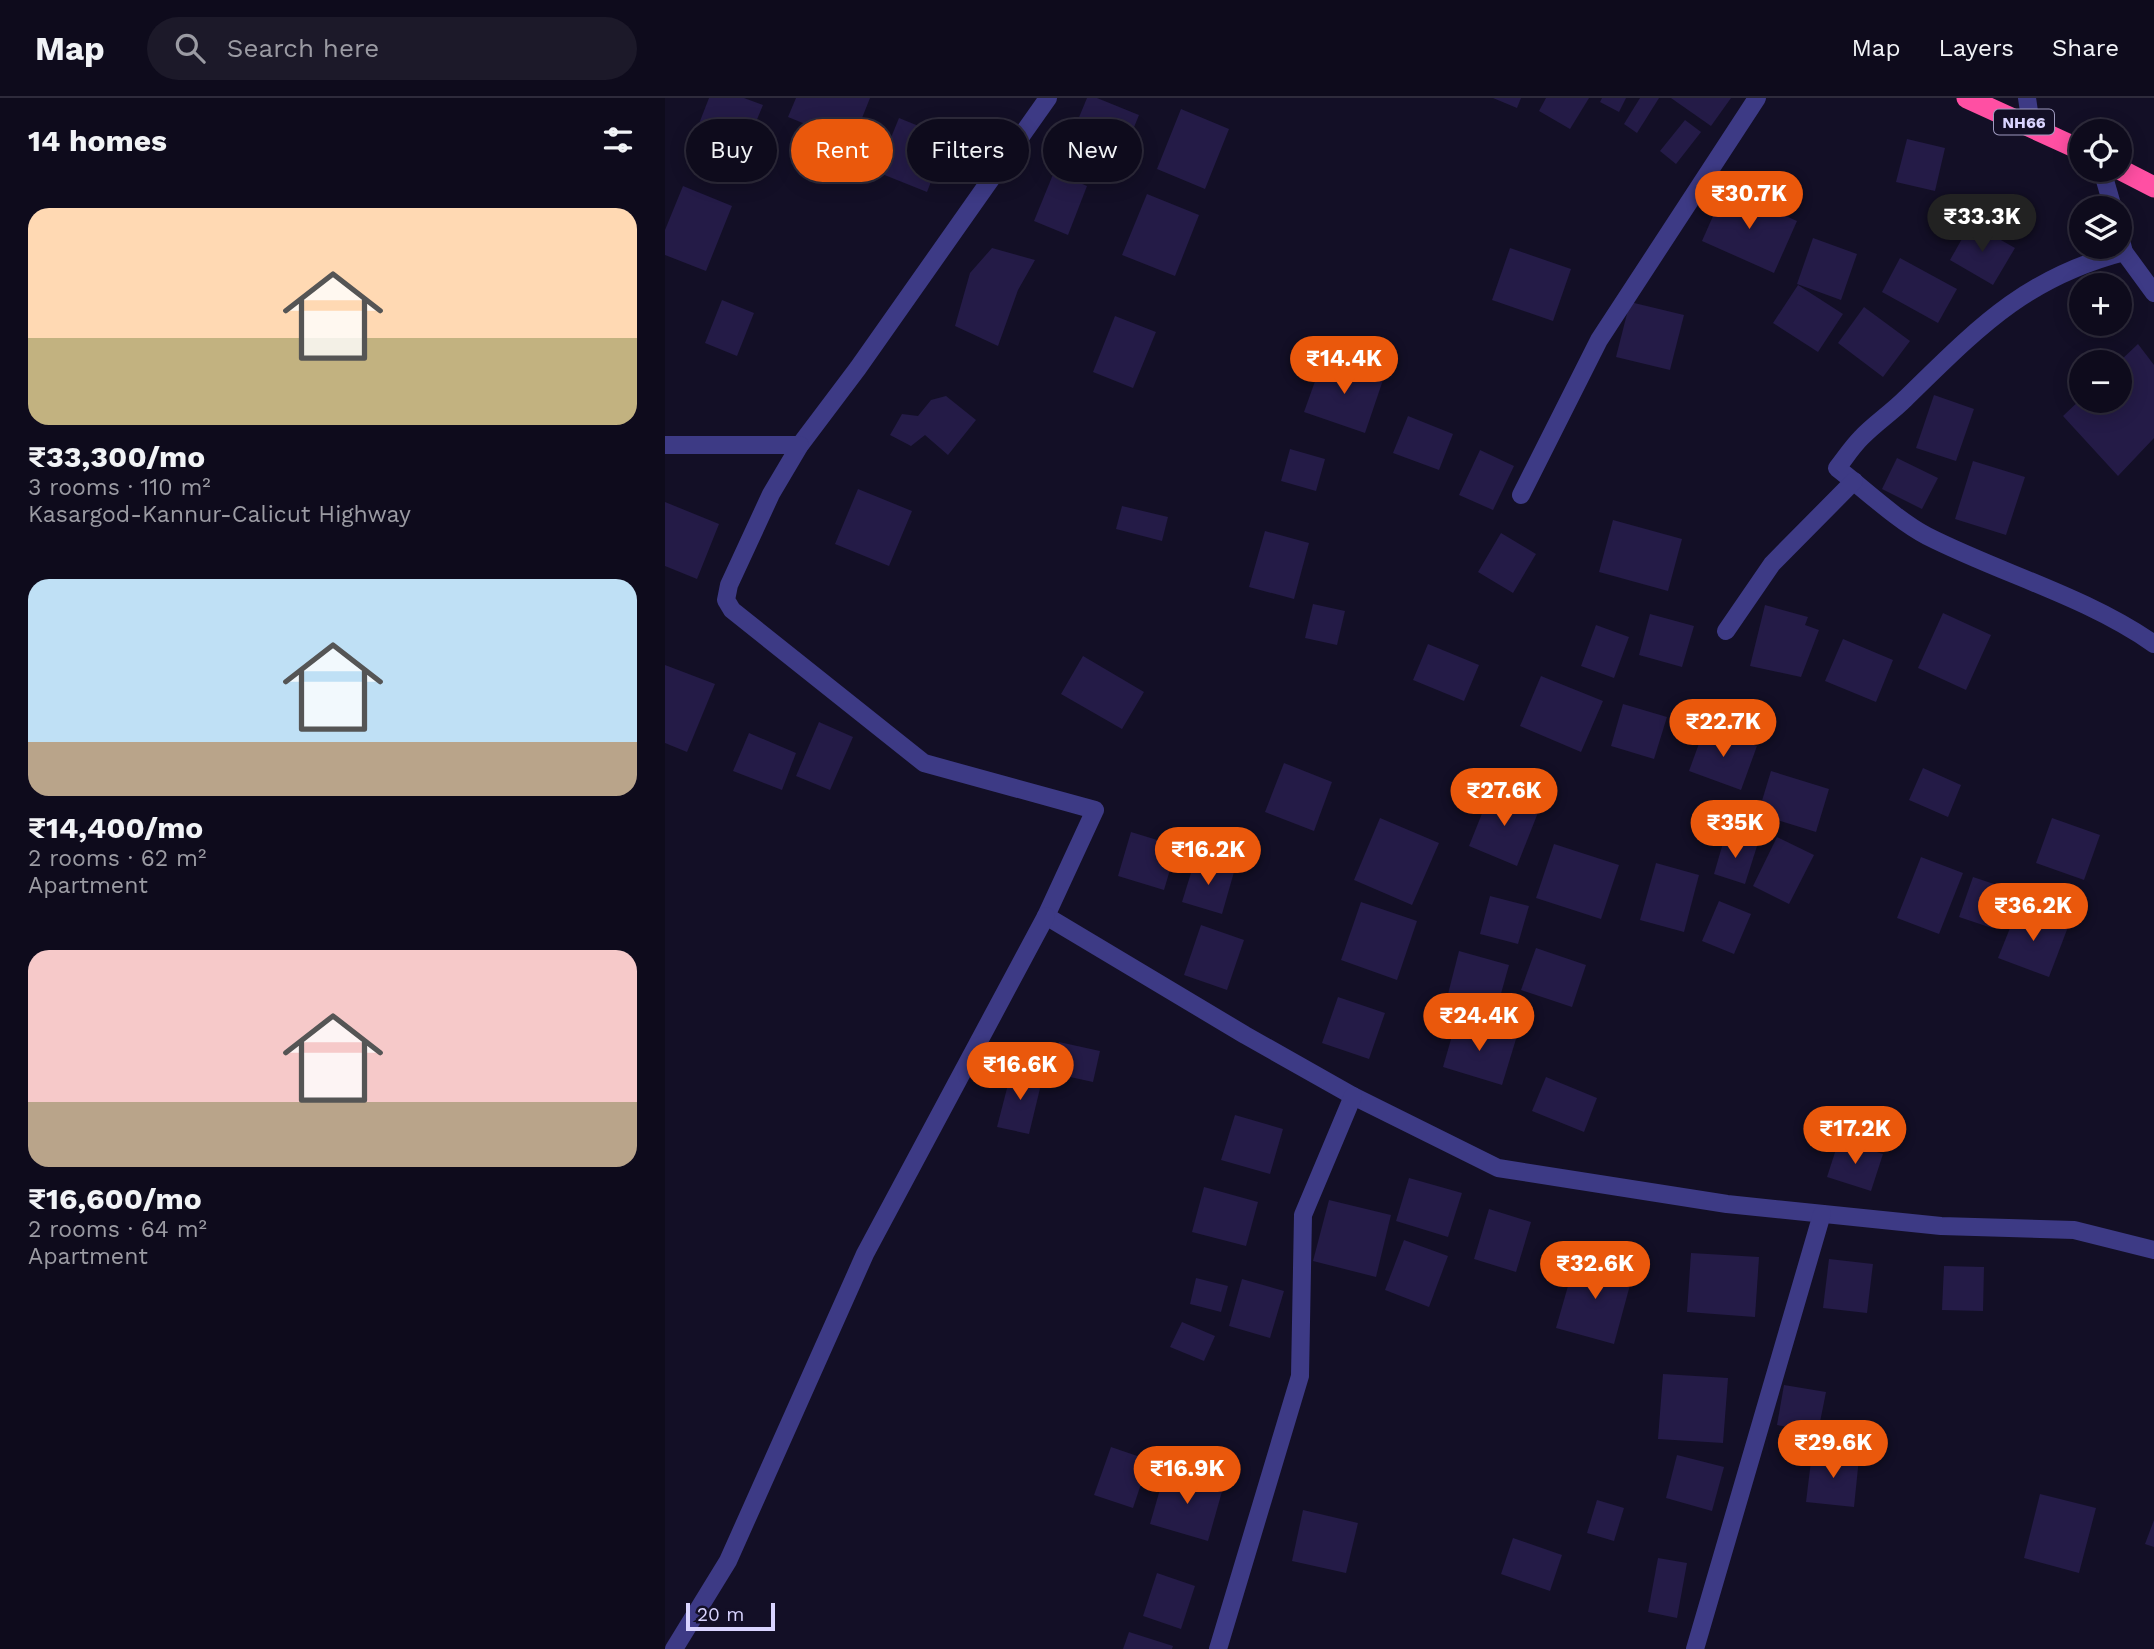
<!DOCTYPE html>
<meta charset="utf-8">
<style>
:root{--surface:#0e0b1c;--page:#1c1929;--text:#f1f3f6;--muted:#9b9ba3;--line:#2e2b3b;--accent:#ea580c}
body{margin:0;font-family:"Work Sans",sans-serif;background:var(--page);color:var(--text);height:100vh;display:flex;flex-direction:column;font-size:26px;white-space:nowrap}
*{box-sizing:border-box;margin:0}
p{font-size:23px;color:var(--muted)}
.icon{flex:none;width:38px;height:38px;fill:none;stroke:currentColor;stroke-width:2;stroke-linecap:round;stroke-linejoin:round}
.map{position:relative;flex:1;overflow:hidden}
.panel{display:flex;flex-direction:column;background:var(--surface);width:665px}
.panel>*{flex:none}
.guide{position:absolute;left:21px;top:21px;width:665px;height:63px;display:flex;gap:14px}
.tools{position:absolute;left:1404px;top:21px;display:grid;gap:14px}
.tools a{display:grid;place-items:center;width:63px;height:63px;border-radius:50%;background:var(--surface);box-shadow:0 4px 18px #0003,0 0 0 2px var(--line);font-size:35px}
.scale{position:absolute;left:21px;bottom:18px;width:89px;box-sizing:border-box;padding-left:7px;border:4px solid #d9d4ff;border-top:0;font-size:19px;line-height:24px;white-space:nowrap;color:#d9d4ff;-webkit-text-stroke:5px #130f26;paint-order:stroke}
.price{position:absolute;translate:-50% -60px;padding:0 16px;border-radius:24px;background:var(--accent);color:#fff;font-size:23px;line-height:46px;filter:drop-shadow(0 2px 4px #0008)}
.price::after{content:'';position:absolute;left:50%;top:42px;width:21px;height:16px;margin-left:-10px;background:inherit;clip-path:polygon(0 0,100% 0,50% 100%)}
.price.current{background:#222;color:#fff}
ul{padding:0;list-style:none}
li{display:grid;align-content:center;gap:14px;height:371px;padding:0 28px}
li span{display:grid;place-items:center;height:217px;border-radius:21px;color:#555}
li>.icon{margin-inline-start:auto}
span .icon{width:126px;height:126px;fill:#fffc;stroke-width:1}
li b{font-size:30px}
h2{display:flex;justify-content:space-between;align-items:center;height:84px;padding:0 28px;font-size:30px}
.pill{padding:0 24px;border-radius:32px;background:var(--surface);box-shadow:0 4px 18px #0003,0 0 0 2px var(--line);font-size:24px;line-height:63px}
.pill.current{background:var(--accent);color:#fff}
header{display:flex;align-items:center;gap:42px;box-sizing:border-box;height:98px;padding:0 35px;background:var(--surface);border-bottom:2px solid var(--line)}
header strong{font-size:33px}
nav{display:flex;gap:38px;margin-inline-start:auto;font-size:24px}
.search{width:490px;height:63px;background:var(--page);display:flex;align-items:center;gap:18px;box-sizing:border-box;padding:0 24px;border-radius:38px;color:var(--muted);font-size:26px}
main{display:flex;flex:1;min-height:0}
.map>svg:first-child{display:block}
.building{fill:#241b47}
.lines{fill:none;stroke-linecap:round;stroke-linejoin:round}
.street{stroke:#3d3a85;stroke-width:18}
.highway{stroke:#ff4fa3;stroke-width:21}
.labels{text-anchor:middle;stroke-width:6;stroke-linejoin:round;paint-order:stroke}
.shield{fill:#130f26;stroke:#9e99be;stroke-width:2}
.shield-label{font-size:16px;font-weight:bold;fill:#d9d4ff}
</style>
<header>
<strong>Map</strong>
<div class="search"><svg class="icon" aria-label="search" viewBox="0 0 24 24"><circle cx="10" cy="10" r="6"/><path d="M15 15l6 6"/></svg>Search here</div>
<nav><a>Map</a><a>Layers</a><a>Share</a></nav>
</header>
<main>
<section class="panel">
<h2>14 homes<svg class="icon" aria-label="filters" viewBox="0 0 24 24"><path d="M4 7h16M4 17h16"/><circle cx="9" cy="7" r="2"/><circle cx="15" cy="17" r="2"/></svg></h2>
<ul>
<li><span style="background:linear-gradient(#ffd9b3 60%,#c2b280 0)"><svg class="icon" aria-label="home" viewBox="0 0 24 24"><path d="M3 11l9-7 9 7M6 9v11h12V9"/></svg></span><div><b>₹33,300/mo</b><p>3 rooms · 110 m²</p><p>Kasargod-Kannur-Calicut Highway</p></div></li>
<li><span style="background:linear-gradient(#bfe0f5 75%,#b9a48a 0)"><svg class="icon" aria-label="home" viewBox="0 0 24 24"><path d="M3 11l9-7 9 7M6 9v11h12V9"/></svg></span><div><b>₹14,400/mo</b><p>2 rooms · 62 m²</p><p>Apartment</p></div></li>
<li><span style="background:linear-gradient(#f6c9c9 70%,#b9a48a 0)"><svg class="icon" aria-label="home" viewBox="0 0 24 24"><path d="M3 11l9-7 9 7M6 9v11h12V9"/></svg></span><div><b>₹16,600/mo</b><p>2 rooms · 64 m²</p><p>Apartment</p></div></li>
</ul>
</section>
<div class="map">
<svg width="1489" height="1551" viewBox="0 0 1489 1551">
<rect width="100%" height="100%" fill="#130f26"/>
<g class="building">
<polygon points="44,0 79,0 98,7 78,55 30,36"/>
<polygon points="131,0 205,0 187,45 123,19"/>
<polygon points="422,0 432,0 474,17 456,61 405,41"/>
<polygon points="828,0 856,0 852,10"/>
<polygon points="881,0 924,0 905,31 874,13"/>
<polygon points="937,0 961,0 954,14 935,4"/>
<polygon points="975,0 994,0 972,35 959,26"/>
<polygon points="1006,0 1066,0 1046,28"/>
<polygon points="516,11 564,31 540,91 492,71"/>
<polygon points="234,20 283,40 262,94 212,74"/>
<polygon points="1020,22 1036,34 1011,66 995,53"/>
<polygon points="1242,41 1280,50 1270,93 1231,84"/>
<polygon points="389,74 422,88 403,137 369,123"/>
<polygon points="18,88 67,108 41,173 0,157 0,132"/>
<polygon points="1060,91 1132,123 1109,175 1037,143"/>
<polygon points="482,96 534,117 510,178 457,157"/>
<polygon points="1306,125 1350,150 1328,187 1285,162"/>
<polygon points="1148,140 1192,156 1176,202 1132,186"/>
<polygon points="327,150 370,162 353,192 333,248 290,228 305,175"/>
<polygon points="845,150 906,171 888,223 827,202"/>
<polygon points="1235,160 1292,191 1273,225 1217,194"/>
<polygon points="1133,187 1178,216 1153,254 1108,225"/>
<polygon points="57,202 89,215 72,258 40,245"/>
<polygon points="965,204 1019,217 1005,272 951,259"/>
<polygon points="1199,209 1245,243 1218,279 1173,245"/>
<polygon points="450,218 491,234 468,290 428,274"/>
<polygon points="1473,246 1489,267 1489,340 1453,378 1398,318 1416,301 1454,303 1454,264"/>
<polygon points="658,261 718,282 700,335 639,314"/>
<polygon points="1269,297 1309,311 1291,363 1251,350"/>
<polygon points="281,298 311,322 283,357 260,337 246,348 225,337 237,316 253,318 266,302"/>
<polygon points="743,318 788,336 774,372 728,355"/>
<polygon points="625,351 660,361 651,393 616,383"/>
<polygon points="815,352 849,368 828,412 794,397"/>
<polygon points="1232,360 1273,380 1257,411 1217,391"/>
<polygon points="1308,363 1360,379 1341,437 1290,421"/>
<polygon points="193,391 247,413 224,468 170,446"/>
<polygon points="0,404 54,426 32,481 0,468"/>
<polygon points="457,408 503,419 497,443 451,431"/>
<polygon points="948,422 1017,441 1003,493 934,474"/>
<polygon points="600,433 644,445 629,501 584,489"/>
<polygon points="836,435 871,456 848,495 813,474"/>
<polygon points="648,506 680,513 672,547 640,540"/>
<polygon points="1100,507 1143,519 1140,527 1154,532 1136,579 1085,568"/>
<polygon points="1278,515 1326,537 1301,592 1253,570"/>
<polygon points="985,516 1029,528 1017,569 974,557"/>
<polygon points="931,527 964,539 949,580 916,568"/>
<polygon points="1178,541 1228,562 1211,604 1160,583"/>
<polygon points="763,546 814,567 799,603 748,582"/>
<polygon points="418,558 479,594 457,631 396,596"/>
<polygon points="0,567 50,586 22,654 0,645"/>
<polygon points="876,578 938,603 916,654 855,628"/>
<polygon points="958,606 1002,619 989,661 946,648"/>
<polygon points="154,624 188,639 165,692 131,678"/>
<polygon points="1040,629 1092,648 1076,692 1024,673"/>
<polygon points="84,635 131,655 117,692 68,673"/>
<polygon points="619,665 667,684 649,733 600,714"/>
<polygon points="1258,670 1296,687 1283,719 1244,702"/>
<polygon points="1106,673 1164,691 1151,734 1093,716"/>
<polygon points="826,693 874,712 852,768 804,748"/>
<polygon points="715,720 774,745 747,807 689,782"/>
<polygon points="1387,720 1435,737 1419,782 1371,765"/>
<polygon points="466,734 512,748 499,792 453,778"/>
<polygon points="1060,738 1092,748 1080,786 1049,776"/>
<polygon points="1112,739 1149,757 1124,806 1088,788"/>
<polygon points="889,746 954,767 936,821 871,800"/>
<polygon points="1256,759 1298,775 1274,836 1232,820"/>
<polygon points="530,762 569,774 557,816 517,804"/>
<polygon points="991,765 1034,777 1019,834 975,822"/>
<polygon points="1308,779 1341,790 1327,830 1294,819"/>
<polygon points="825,798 864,808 853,846 815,836"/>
<polygon points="1054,803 1086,816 1069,856 1037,843"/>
<polygon points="696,804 752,823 732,882 676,862"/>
<polygon points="1353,810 1403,829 1384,879 1333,860"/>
<polygon points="536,827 579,842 562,892 519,877"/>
<polygon points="871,850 921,867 907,909 856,892"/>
<polygon points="794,853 844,867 832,910 783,896"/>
<polygon points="673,899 720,915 704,961 657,945"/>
<polygon points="791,924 851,941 837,987 778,969"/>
<polygon points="394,944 435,953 428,984 387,975"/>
<polygon points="347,971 378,978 364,1036 332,1029"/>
<polygon points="881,979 932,1000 919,1034 867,1013"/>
<polygon points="570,1017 618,1031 605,1076 556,1062"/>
<polygon points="1174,1042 1218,1056 1206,1093 1162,1079"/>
<polygon points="744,1080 797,1095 783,1139 731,1123"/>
<polygon points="539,1089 593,1104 581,1148 527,1134"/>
<polygon points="664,1102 726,1117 711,1179 648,1163"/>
<polygon points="824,1111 866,1124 851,1174 809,1161"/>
<polygon points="739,1142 783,1158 764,1209 720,1192"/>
<polygon points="1026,1155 1094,1159 1090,1219 1022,1214"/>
<polygon points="911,1160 968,1176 949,1246 891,1230"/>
<polygon points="1164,1161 1208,1166 1202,1215 1158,1210"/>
<polygon points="1279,1168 1319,1169 1318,1213 1277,1212"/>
<polygon points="531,1180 563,1188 556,1214 525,1206"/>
<polygon points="577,1181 619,1193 605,1240 564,1228"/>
<polygon points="517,1224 550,1238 539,1263 505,1249"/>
<polygon points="998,1276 1063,1280 1058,1345 993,1341"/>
<polygon points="1119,1287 1161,1294 1153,1334 1112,1327"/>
<polygon points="446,1349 484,1362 468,1410 429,1397"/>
<polygon points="1147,1355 1194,1360 1189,1409 1141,1404"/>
<polygon points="1012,1357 1059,1369 1047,1413 1001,1400"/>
<polygon points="500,1374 558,1390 543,1443 485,1426"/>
<polygon points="1375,1396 1431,1410 1414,1475 1359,1460"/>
<polygon points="932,1402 959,1410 949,1443 922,1435"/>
<polygon points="638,1412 693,1425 681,1475 627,1463"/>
<polygon points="1489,1422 1489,1449 1480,1446"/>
<polygon points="848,1440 897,1457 885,1493 836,1476"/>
<polygon points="993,1460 1022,1465 1012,1520 983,1514"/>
<polygon points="492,1475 530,1488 516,1531 478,1518"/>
<polygon points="464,1534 508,1548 507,1551 458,1551"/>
</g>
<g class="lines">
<g class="street">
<polyline points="383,0 193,270 135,347 106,396 64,487 61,502 67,512 259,665 430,712 381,818 580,937 688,998 833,1070 1062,1106 1276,1128 1409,1132 1489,1152"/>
<polyline points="1362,0 1366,27"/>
<polyline points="1437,72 1448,110"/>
<polyline points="1454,135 1459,154 1489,195"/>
<path d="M 1459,154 C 1359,180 1312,231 1240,301 C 1226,315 1209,326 1196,340 C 1187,349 1180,360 1172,370 C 1198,390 1233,423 1262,438 C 1337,476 1420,498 1489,546"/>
<polyline points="0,347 135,347"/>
<polyline points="856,397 934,242 1092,0"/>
<polyline points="1061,533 1107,466 1189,383"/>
<polyline points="9,1551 63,1463 200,1156 381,818"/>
<polyline points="553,1551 635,1278 638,1117 688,998"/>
<polyline points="1030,1551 1157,1116"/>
</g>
<g class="highway">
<polyline points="1302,0 1416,52"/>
<polyline points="1454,71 1489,89"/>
</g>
</g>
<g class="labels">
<rect class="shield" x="1329" y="11.5" width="60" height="25" rx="5"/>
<g class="shield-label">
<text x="1359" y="30">NH66</text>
</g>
</g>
</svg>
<div class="tools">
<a><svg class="icon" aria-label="locate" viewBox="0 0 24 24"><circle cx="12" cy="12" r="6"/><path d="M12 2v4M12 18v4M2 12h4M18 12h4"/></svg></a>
<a><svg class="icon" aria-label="layers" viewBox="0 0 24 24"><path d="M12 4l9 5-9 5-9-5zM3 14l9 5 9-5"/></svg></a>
<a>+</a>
<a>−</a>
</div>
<div class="scale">20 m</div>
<b class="price" style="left:1084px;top:133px">₹30.7K</b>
<b class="price current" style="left:1317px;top:156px">₹33.3K</b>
<b class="price" style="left:679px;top:298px">₹14.4K</b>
<b class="price" style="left:1058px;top:661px">₹22.7K</b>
<b class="price" style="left:839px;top:730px">₹27.6K</b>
<b class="price" style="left:1070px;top:762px">₹35K</b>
<b class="price" style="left:543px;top:789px">₹16.2K</b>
<b class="price" style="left:1368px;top:845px">₹36.2K</b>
<b class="price" style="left:814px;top:955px">₹24.4K</b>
<b class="price" style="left:355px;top:1004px">₹16.6K</b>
<b class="price" style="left:1190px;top:1068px">₹17.2K</b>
<b class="price" style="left:930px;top:1203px">₹32.6K</b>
<b class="price" style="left:1168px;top:1382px">₹29.6K</b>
<b class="price" style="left:522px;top:1408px">₹16.9K</b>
<div class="guide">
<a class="pill">Buy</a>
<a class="pill current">Rent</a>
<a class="pill">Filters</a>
<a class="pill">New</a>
</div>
</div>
</main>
